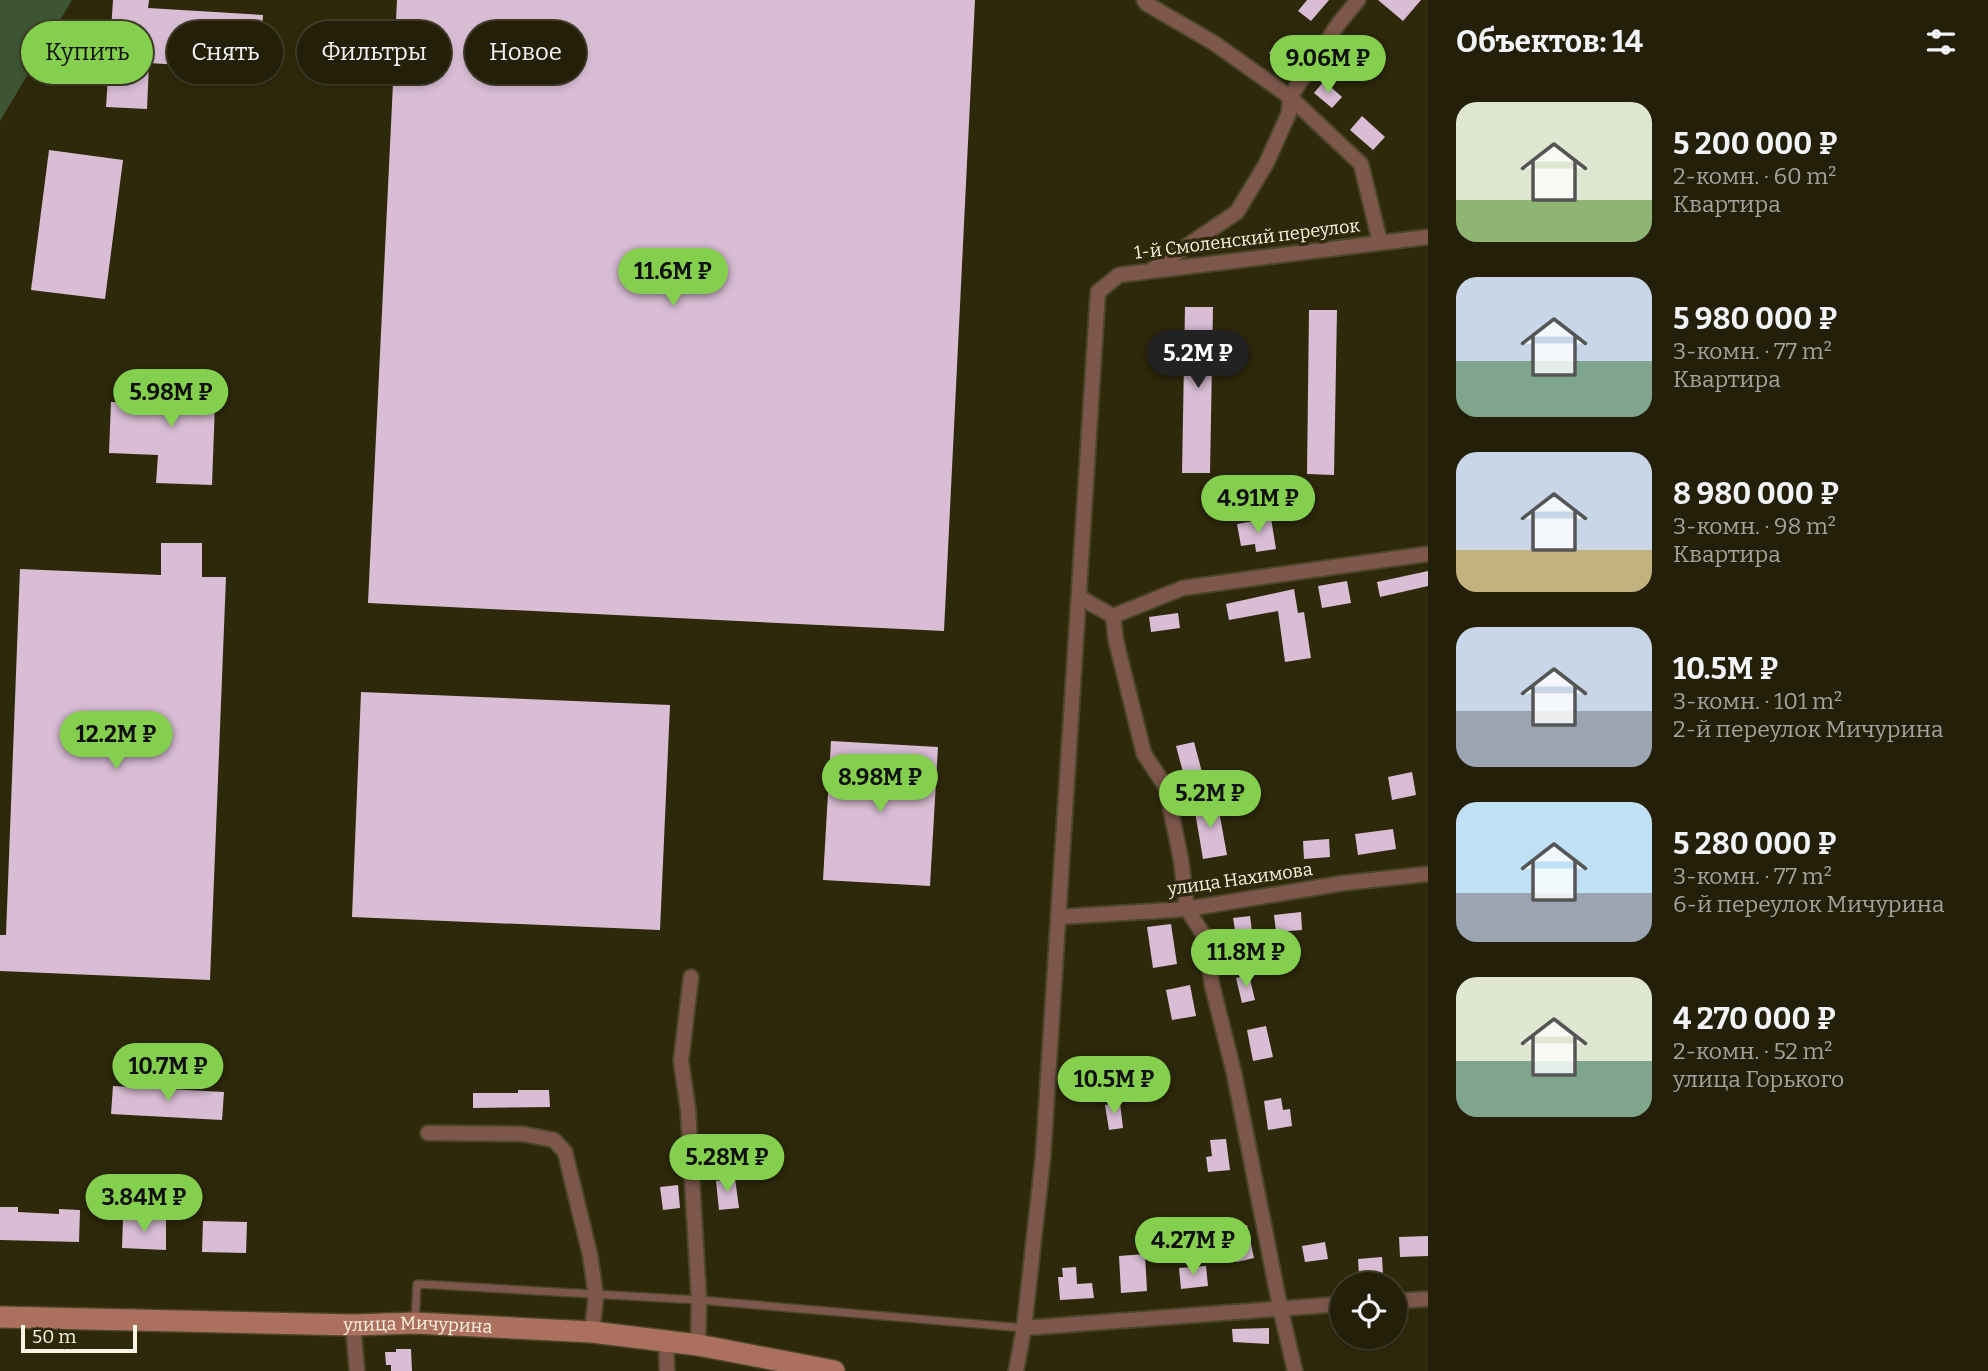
<!DOCTYPE html>
<html lang="ru">
<meta charset="utf-8">
<style>
:root{--surface:#231f08;--page:#2b2712;--text:#f1f3f6;--muted:#a3a29c;--line:#403d29;--accent:#84cf4d}
body{margin:0;font-family:Bitter,serif;background:var(--page);color:var(--text);height:100vh;display:flex;flex-direction:column;font-size:26px;white-space:nowrap}
*{box-sizing:border-box;margin:0}
p{font-size:23px;color:var(--muted)}
.icon{flex:none;width:38px;height:38px;fill:none;stroke:currentColor;stroke-width:2;stroke-linecap:round;stroke-linejoin:round}
.map{position:relative;flex:1;overflow:hidden}
.sheet{display:flex;flex-direction:column;background:var(--surface);width:560px}
.sheet>*{flex:none}
.top-card{position:absolute;left:21px;top:21px;width:665px;height:63px;display:flex;gap:14px}
.controls{position:absolute;left:1330px;top:1272px;display:grid;gap:14px}
.controls a{display:grid;place-items:center;width:77px;height:77px;border-radius:50%;background:var(--surface);box-shadow:0 4px 10px #0003,0 0 0 2px var(--line);font-size:35px}
.scale{position:absolute;left:21px;bottom:18px;width:116px;box-sizing:border-box;padding-left:7px;border:4px solid #f8f4e3;border-top:0;font-size:19px;line-height:24px;white-space:nowrap;color:#f8f4e3;-webkit-text-stroke:5px #2f290b;paint-order:stroke}
.price{position:absolute;translate:-50% -60px;padding:0 16px;border-radius:24px;background:var(--accent);color:#111;font-size:23px;line-height:46px;filter:drop-shadow(0 2px 4px #0008)}
.price::after{content:'';position:absolute;left:50%;top:42px;width:21px;height:16px;margin-left:-10px;background:inherit;clip-path:polygon(0 0,100% 0,50% 100%)}
.price.on{background:#222;color:#fff}
ul{padding:0;list-style:none}
li{display:flex;align-items:center;gap:21px;height:175px;padding:0 28px}
li span{display:grid;place-items:center;flex:none;width:196px;height:140px;border-radius:21px;color:#555}
li>.icon{margin-inline-start:auto}
span .icon{width:84px;height:84px;fill:#fffc;stroke-width:1}
li b{font-size:30px}
h2{display:flex;justify-content:space-between;align-items:center;height:84px;padding:0 28px;font-size:30px}
.pill{padding:0 24px;border-radius:32px;background:var(--surface);box-shadow:0 4px 10px #0003,0 0 0 2px var(--line);font-size:24px;line-height:63px}
.pill.on{background:var(--accent);color:#111}
main{display:flex;flex:1;min-height:0}
.map>svg:first-child{display:block}
.green{fill:#3d5534}
.building{fill:#d9bdd5}
.lines{fill:none;stroke-linecap:round;stroke-linejoin:round}
.lane-casing{stroke:#4b4529;stroke-width:10}
.street-casing{stroke:#4b4529;stroke-width:18}
.secondary-casing{stroke:#4b4529;stroke-width:24}
.lane{stroke:#7d574c;stroke-width:7}
.street{stroke:#7d574c;stroke-width:14}
.secondary{stroke:#ac705f;stroke-width:21}
.labels{text-anchor:middle;stroke-width:7;stroke-linejoin:round;paint-order:stroke}
.street-label{font-size:18px;fill:#f8f4e3;stroke:#2f290b}
</style>
<main>
<div class="map">
<svg width="1428" height="1371" viewBox="0 0 1428 1371">
<rect width="100%" height="100%" fill="#2f290b"/>
<polygon class="green" points="0,0 72,0 0,121"/>
<g class="building">
<polygon points="113,0 149,0 148,8 263,15 259,70 149,63 147,109 106,107"/>
<polygon points="397,0 975,0 944,631 368,603"/>
<polygon points="1307,0 1329,0 1311,21 1298,11"/>
<polygon points="1378,0 1421,0 1403,21"/>
<polygon points="1278,41 1289,51 1279,62 1269,53"/>
<polygon points="1324,81 1342,97 1332,108 1314,93"/>
<polygon points="1362,116 1385,137 1373,150 1350,130"/>
<polygon points="49,150 123,160 105,299 31,290"/>
<polygon points="1185,307 1213,307 1210,473 1182,473"/>
<polygon points="1309,310 1337,310 1334,475 1307,474"/>
<polygon points="161,374 216,376 212,485 156,483 158,455 109,453 111,402 160,403"/>
<polygon points="1271,518 1276,549 1256,552 1255,544 1241,546 1237,524"/>
<polygon points="161,543 202,543 202,577 226,577 210,980 0,971 0,935 6,935 20,569 161,575"/>
<polygon points="1428,571 1428,586 1380,597 1377,582"/>
<polygon points="1347,581 1351,603 1322,608 1318,586"/>
<polygon points="1294,589 1298,613 1304,612 1311,658 1285,662 1278,611 1229,620 1226,604"/>
<polygon points="1178,613 1180,628 1151,632 1149,617"/>
<polygon points="361,692 670,705 660,930 352,917"/>
<polygon points="831,741 938,747 930,886 823,880"/>
<polygon points="1194,742 1202,772 1184,776 1176,746"/>
<polygon points="1412,772 1416,795 1392,800 1388,777"/>
<polygon points="1217,800 1227,855 1203,859 1194,806"/>
<polygon points="1393,829 1396,849 1358,855 1355,834"/>
<polygon points="1329,839 1330,857 1304,859 1303,841"/>
<polygon points="1301,912 1302,930 1276,932 1274,915"/>
<polygon points="1250,916 1253,939 1237,942 1233,918"/>
<polygon points="1171,924 1177,964 1153,968 1147,927"/>
<polygon points="1249,975 1255,1000 1242,1003 1236,978"/>
<polygon points="1190,985 1196,1016 1172,1020 1166,990"/>
<polygon points="1266,1026 1273,1057 1253,1061 1247,1030"/>
<polygon points="113,1086 224,1092 222,1120 111,1114"/>
<polygon points="518,1090 549,1090 550,1107 473,1108 473,1093 518,1093"/>
<polygon points="1281,1098 1283,1110 1290,1109 1292,1126 1268,1130 1264,1101"/>
<polygon points="1120,1103 1123,1128 1109,1130 1105,1105"/>
<polygon points="1226,1139 1230,1170 1208,1172 1206,1157 1212,1156 1210,1140"/>
<polygon points="735,1178 739,1208 719,1210 716,1181"/>
<polygon points="678,1185 680,1208 663,1210 660,1187"/>
<polygon points="0,1207 18,1207 18,1212 59,1214 59,1209 80,1210 79,1242 0,1240"/>
<polygon points="123,1218 166,1220 166,1250 122,1248"/>
<polygon points="203,1221 247,1222 246,1253 202,1252"/>
<polygon points="1247,1225 1254,1258 1237,1262 1233,1240 1228,1241 1226,1230"/>
<polygon points="1428,1236 1428,1256 1400,1257 1399,1237"/>
<polygon points="1325,1242 1328,1259 1305,1262 1302,1246"/>
<polygon points="1145,1254 1147,1291 1121,1293 1119,1256"/>
<polygon points="1382,1257 1383,1274 1359,1275 1358,1259"/>
<polygon points="1206,1266 1208,1286 1181,1289 1179,1268"/>
<polygon points="1076,1267 1077,1284 1092,1283 1094,1298 1060,1300 1058,1277 1063,1277 1062,1268"/>
<polygon points="1269,1328 1269,1344 1233,1342 1232,1329"/>
<polygon points="396,1349 411,1349 412,1371 391,1371 391,1365 386,1365 385,1352 396,1352"/>
</g>
<g class="lines">
<g class="lane-casing">
<polyline id="lane" points="415,1322 417,1284 699,1300 1023,1328"/>
</g>
<g class="street-casing">
<g id="street">
<polyline points="1144,0 1147,4 1214,43 1290,97 1361,164 1380,242"/>
<polyline points="1153,269 1237,212 1266,164 1289,113 1290,97 1339,23 1358,0"/>
<polyline points="1079,597 1113,616 1183,588 1428,554"/>
<polyline points="1113,616 1116,641 1144,754 1166,787 1181,860 1187,909 1205,937 1212,985 1234,1073 1280,1307 1295,1371"/>
<polyline points="1058,917 1187,909 1344,883 1428,874"/>
<polyline points="691,977 681,1061 688,1109 699,1300 698,1345"/>
<polyline points="428,1133 523,1134 554,1140 565,1152 590,1255 596,1296 592,1332"/>
<polyline points="1395,1301 1428,1299"/>
<polyline points="353,1325 357,1371"/>
<polyline points="1024,1328 1342,1304"/>
<polyline points="666,1340 667,1371"/>
<polyline points="1016,1371 1024,1328 1043,1157 1098,292 1119,275 1428,237"/>
</g>
</g>
<g class="secondary-casing">
<g id="secondary">
<path id="s1" d="M 0,1317 L 353,1325 L 415,1323 L 592,1332 L 698,1345 L 834,1371"/>
</g>
</g>
<use href="#lane" class="lane"/>
<use href="#street" class="street"/>
<use href="#secondary" class="secondary"/>
</g>
<g class="labels">
<g class="street-label">
<text transform="translate(1247 239) rotate(-7)" y="6">1-й Смоленский переулок</text>
<text transform="translate(1240 879) rotate(-8)" y="6">улица Нахимова</text>
<text dy="6" stroke="none"><textPath href="#s1" startOffset="418">улица Мичурина</textPath></text>
</g>
</g>
</svg>
<div class="controls">
<a><svg class="icon" aria-label="locate" viewBox="0 0 24 24"><circle cx="12" cy="12" r="6"/><path d="M12 2v4M12 18v4M2 12h4M18 12h4"/></svg></a>
</div>
<div class="scale">50 m</div>
<b class="price" style="left:1328px;top:95px">9.06M ₽</b>
<b class="price" style="left:673px;top:308px">11.6M ₽</b>
<b class="price on" style="left:1198px;top:390px">5.2M ₽</b>
<b class="price" style="left:171px;top:429px">5.98M ₽</b>
<b class="price" style="left:1258px;top:535px">4.91M ₽</b>
<b class="price" style="left:116px;top:771px">12.2M ₽</b>
<b class="price" style="left:880px;top:814px">8.98M ₽</b>
<b class="price" style="left:1210px;top:830px">5.2M ₽</b>
<b class="price" style="left:1246px;top:989px">11.8M ₽</b>
<b class="price" style="left:168px;top:1103px">10.7M ₽</b>
<b class="price" style="left:1114px;top:1116px">10.5M ₽</b>
<b class="price" style="left:727px;top:1194px">5.28M ₽</b>
<b class="price" style="left:144px;top:1234px">3.84M ₽</b>
<b class="price" style="left:1193px;top:1277px">4.27M ₽</b>
<div class="top-card">
<a class="pill on">Купить</a>
<a class="pill">Снять</a>
<a class="pill">Фильтры</a>
<a class="pill">Новое</a>
</div>
</div>
<section class="sheet">
<h2>Объектов: 14<svg class="icon" aria-label="filters" viewBox="0 0 24 24"><path d="M4 7h16M4 17h16"/><circle cx="9" cy="7" r="2"/><circle cx="15" cy="17" r="2"/></svg></h2>
<ul>
<li><span style="background:linear-gradient(#dfe7d0 70%,#8fb573 0)"><svg class="icon" aria-label="home" viewBox="0 0 24 24"><path d="M3 11l9-7 9 7M6 9v11h12V9"/></svg></span><div><b>5 200 000 ₽</b><p>2-комн. · 60 m²</p><p>Квартира</p></div></li>
<li><span style="background:linear-gradient(#c9d6e8 60%,#7fa58c 0)"><svg class="icon" aria-label="home" viewBox="0 0 24 24"><path d="M3 11l9-7 9 7M6 9v11h12V9"/></svg></span><div><b>5 980 000 ₽</b><p>3-комн. · 77 m²</p><p>Квартира</p></div></li>
<li><span style="background:linear-gradient(#c9d6e8 70%,#c2b280 0)"><svg class="icon" aria-label="home" viewBox="0 0 24 24"><path d="M3 11l9-7 9 7M6 9v11h12V9"/></svg></span><div><b>8 980 000 ₽</b><p>3-комн. · 98 m²</p><p>Квартира</p></div></li>
<li><span style="background:linear-gradient(#c9d6e8 60%,#9aa5b1 0)"><svg class="icon" aria-label="home" viewBox="0 0 24 24"><path d="M3 11l9-7 9 7M6 9v11h12V9"/></svg></span><div><b>10.5M ₽</b><p>3-комн. · 101 m²</p><p>2-й переулок Мичурина</p></div></li>
<li><span style="background:linear-gradient(#bfe0f5 65%,#9aa5b1 0)"><svg class="icon" aria-label="home" viewBox="0 0 24 24"><path d="M3 11l9-7 9 7M6 9v11h12V9"/></svg></span><div><b>5 280 000 ₽</b><p>3-комн. · 77 m²</p><p>6-й переулок Мичурина</p></div></li>
<li><span style="background:linear-gradient(#dfe7d0 60%,#7fa58c 0)"><svg class="icon" aria-label="home" viewBox="0 0 24 24"><path d="M3 11l9-7 9 7M6 9v11h12V9"/></svg></span><div><b>4 270 000 ₽</b><p>2-комн. · 52 m²</p><p>улица Горького</p></div></li>
</ul>
</section>
</main>
